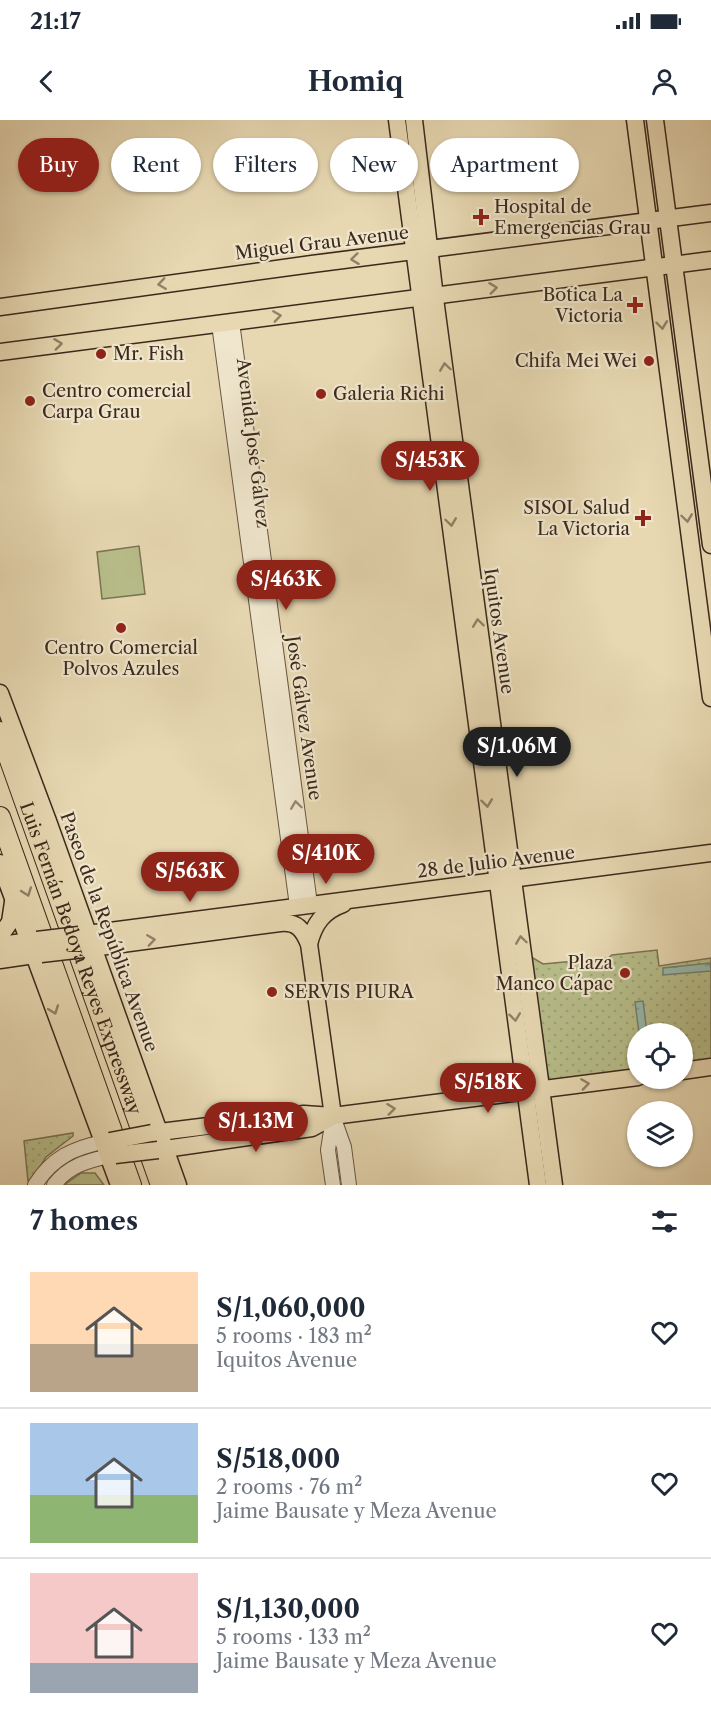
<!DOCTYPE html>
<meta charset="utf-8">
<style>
:root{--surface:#fff;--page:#f2f2f3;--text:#1f2937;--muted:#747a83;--line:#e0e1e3;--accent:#8f2418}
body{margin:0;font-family:"Libre Caslon Text",serif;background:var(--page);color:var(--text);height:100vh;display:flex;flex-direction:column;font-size:22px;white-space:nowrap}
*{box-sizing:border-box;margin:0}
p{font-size:20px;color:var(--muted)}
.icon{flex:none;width:33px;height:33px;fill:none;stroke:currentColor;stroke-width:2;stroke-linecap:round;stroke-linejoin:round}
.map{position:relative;height:1065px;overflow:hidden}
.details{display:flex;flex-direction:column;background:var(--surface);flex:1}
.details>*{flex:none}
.top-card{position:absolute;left:18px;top:18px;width:675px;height:54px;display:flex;gap:12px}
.controls{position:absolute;left:627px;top:903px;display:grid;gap:12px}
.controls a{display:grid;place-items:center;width:66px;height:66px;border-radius:50%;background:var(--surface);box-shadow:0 2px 4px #0004;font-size:30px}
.price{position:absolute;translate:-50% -51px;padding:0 14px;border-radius:21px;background:var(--accent);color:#fff;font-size:20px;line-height:39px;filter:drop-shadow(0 2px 3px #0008)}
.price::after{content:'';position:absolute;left:50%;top:36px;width:18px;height:14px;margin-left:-9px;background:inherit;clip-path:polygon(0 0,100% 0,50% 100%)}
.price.selected{background:#222;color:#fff}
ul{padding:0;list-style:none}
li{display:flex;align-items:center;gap:18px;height:150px;padding:0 30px}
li+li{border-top:2px solid var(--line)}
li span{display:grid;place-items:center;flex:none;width:168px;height:120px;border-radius:0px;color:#555}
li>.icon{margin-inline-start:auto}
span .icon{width:72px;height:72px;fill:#fffc;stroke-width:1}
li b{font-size:26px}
h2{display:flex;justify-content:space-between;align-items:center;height:72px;padding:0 30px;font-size:26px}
.pill{padding:0 21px;border-radius:27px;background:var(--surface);box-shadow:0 2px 4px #0004;font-size:21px;line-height:54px}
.pill.selected{background:var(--accent);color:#fff}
.status{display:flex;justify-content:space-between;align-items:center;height:42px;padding:0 30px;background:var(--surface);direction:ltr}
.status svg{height:16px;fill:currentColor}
header{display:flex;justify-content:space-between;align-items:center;height:78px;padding:0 30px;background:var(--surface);font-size:27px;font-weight:700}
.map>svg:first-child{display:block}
.grass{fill:#b7be8a;stroke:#7a7453;stroke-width:1.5}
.park{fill:url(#park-dots);stroke:#7a7453;stroke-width:1.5}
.water{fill:url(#water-ripples);stroke:#738073;stroke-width:1.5}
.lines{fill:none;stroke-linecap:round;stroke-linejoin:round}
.minor-casing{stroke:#675542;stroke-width:16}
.major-casing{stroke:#3c291c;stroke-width:19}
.highway-casing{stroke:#3c291c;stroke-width:22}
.minor{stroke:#efe6cd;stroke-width:14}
.major{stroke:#e7d8b2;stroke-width:16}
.highway{stroke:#e7d8b2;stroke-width:20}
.major-bridge-casing{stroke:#3c291c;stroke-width:19;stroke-linecap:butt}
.major-bridge{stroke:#e7d8b2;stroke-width:16}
.oneway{stroke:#928067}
.oneway2{stroke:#968874}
.poi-dot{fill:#8f2418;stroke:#efe6cd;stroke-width:2}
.labels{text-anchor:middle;stroke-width:4.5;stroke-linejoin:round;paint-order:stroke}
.poi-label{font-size:18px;fill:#3c291c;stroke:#efe6cd;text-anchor:start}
.street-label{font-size:18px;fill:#3c291c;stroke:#efe6cd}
</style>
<div class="status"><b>21:17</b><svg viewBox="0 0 49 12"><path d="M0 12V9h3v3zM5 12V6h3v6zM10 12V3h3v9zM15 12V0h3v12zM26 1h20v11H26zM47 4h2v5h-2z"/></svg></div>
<header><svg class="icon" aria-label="back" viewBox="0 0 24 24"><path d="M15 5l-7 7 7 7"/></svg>Homiq<svg class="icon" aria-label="person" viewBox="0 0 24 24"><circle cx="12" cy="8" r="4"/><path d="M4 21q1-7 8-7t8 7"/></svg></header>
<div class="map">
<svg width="711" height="1065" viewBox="0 0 711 1065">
<defs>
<pattern id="park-dots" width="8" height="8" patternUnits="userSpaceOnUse" patternTransform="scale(1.5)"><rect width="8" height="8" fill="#b7be8a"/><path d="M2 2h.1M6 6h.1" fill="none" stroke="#9ea376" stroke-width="1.8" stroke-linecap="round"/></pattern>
<pattern id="water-ripples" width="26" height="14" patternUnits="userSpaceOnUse" patternTransform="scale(1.5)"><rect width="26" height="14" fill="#97baad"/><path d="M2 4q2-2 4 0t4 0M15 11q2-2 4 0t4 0" fill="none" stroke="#7c978c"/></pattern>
</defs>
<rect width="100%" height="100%" fill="#e7d8b2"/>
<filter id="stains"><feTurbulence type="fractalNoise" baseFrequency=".00333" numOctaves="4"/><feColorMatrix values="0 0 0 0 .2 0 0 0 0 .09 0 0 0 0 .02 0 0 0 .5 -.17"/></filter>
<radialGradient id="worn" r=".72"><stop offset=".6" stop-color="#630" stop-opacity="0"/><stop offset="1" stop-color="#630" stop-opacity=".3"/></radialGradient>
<g class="grass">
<polygon points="139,426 145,474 102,479 97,432"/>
<polygon points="81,1053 95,1053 104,1065 64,1065"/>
</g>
<g class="park">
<polygon points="657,830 659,846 711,838 711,939 683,943 682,914 638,914 637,949 551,961 544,958 529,842 533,838 543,844 608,838 612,835"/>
<polygon points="73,1013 73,1016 46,1037 31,1061 28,1061 24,1021"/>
</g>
<g class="water">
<polygon points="710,843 711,851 663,855 663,848"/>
<polygon points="643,881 647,913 639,913 635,882"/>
</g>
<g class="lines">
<g class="minor-casing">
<g id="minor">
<polyline points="232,202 310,784"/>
<polyline points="219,204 297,786"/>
<polyline points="333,996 344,1027 349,1065"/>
<polyline points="333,998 328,1030 333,1065"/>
<path d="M 35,1065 C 52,1038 73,1028 103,1022"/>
<path d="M 54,1065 C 68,1046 87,1041 109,1036"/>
</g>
</g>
<g class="major-casing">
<g id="major">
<polyline points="397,0 538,1065"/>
<polyline points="414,0 436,186 554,1065"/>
<polyline points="635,0 711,578"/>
<polyline points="655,0 711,425"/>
<polyline points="0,187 312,144 711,93"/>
<polyline points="0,232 711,140"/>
<polyline points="0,573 48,701 178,1065"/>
<polyline points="0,743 119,1065"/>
<polyline points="79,815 711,733"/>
<polyline points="0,816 10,802 13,782"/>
<path d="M 309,824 C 314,804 323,791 343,784"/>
<polyline points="0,825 37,820"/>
<path d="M 84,829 L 280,803 C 297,801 303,810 309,824 L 333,996"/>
<polyline points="0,840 41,834"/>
<polyline points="682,951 711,947"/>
<polyline points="152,1013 304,994 333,996 638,957"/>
<polyline points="158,1030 312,1008 332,997"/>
</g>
</g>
<g class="highway-casing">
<g id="highway">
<path id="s1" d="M 0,612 L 161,1065"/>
<polyline points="0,697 131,1065"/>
</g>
</g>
<use href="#minor" class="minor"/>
<use href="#major" class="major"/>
<use href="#highway" class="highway"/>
<g class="major-bridge-casing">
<g id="major-bridge">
<polyline points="37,820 79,815"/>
<polyline points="41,834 84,829"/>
<polyline points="110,1021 152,1013"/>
<polyline points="115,1035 158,1030"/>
</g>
</g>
<use href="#major-bridge" class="major-bridge"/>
</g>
<defs><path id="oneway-chevron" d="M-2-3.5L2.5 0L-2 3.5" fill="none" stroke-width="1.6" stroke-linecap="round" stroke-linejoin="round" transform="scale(1.5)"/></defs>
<g class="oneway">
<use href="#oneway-chevron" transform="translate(355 139) rotate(173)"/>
<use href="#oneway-chevron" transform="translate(162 164) rotate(172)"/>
<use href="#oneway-chevron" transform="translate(493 168) rotate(-7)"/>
<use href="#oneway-chevron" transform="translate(277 196) rotate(-8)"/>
<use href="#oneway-chevron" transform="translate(662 205) rotate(83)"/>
<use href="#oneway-chevron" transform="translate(58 224) rotate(-7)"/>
<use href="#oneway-chevron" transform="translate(445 247) rotate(-98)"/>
<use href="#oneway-chevron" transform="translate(687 398) rotate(82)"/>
<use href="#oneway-chevron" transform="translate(451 402) rotate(82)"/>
<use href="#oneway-chevron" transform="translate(478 503) rotate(-97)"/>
<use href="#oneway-chevron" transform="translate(487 683) rotate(83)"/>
<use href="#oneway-chevron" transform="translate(27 772) rotate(70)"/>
<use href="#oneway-chevron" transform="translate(151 820) rotate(-8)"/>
<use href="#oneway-chevron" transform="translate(521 820) rotate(-98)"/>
<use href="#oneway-chevron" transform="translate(54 890) rotate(70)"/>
<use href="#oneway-chevron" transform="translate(515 897) rotate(83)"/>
<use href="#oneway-chevron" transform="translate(585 964) rotate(-8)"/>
<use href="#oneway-chevron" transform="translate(391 989) rotate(-7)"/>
</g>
<use class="oneway2" href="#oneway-chevron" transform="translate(296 685) rotate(-98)"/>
<g class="poi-dot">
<path d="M478 88h6v6h6v6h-6v6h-6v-6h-6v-6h6z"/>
<path d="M632 176h6v6h6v6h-6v6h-6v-6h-6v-6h6z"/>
<circle cx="101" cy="234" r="6"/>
<circle cx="649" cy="241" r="6"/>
<circle cx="321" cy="274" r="6"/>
<circle cx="30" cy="281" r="6"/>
<path d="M640 389h6v6h6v6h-6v6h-6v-6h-6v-6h6z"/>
<circle cx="121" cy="508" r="6"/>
<circle cx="625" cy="853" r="6"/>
<circle cx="272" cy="872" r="6"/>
</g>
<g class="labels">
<g class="poi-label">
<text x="494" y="93">Hospital de<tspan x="494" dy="21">Emergencias Grau</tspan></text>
<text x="623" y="181" text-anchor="end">Botica La<tspan x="623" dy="21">Victoria</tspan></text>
<text x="113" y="240">Mr. Fish</text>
<text x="637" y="247" text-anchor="end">Chifa Mei Wei</text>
<text x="42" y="277">Centro comercial<tspan x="42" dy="21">Carpa Grau</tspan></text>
<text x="333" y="280">Galeria Richi</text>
<text x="630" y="394" text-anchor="end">SISOL Salud<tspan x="630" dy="21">La Victoria</tspan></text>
<text x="121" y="534" text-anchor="middle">Centro Comercial<tspan x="121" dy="21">Polvos Azules</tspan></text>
<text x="613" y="849" text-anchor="end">Plaza<tspan x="613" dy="21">Manco Cápac</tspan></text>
<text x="284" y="878">SERVIS PIURA</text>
</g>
<g class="street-label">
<text transform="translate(322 123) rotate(-7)" y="6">Miguel Grau Avenue</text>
<text transform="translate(253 323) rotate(83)" y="6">Avenida José Gálvez</text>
<text transform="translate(499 511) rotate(82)" y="6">Iquitos Avenue</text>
<text transform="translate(304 598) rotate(82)" y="6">José Gálvez Avenue</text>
<text transform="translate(496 742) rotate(-7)" y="6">28 de Julio Avenue</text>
<text transform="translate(109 812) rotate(70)" y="6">Paseo de la República Avenue</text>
<text dy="6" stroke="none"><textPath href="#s1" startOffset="240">Luis Fernán Bedoya Reyes Expressway</textPath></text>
</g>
</g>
<rect width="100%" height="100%" filter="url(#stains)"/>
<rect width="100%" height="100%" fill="url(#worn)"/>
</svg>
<div class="controls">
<a><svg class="icon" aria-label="locate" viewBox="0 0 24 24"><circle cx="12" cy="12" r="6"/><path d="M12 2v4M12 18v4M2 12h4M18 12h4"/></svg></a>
<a><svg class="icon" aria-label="layers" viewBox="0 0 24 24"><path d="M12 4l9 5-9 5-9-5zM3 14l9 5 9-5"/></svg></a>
</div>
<b class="price" style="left:430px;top:372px">S/453K</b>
<b class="price" style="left:286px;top:491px">S/463K</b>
<b class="price selected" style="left:517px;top:658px">S/1.06M</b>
<b class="price" style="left:326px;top:765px">S/410K</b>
<b class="price" style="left:190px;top:783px">S/563K</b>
<b class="price" style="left:488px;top:994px">S/518K</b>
<b class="price" style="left:256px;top:1033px">S/1.13M</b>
<div class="top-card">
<a class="pill selected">Buy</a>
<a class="pill">Rent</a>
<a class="pill">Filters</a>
<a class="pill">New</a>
<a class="pill">Apartment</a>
</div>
</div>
<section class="details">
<h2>7 homes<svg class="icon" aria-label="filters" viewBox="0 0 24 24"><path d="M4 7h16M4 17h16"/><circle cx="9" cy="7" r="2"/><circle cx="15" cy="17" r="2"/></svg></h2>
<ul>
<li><span style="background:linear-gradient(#ffd9b3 60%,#b9a48a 0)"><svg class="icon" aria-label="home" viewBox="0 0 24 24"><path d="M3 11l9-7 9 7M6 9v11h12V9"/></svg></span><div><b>S/1,060,000</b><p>5 rooms · 183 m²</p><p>Iquitos Avenue</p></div><svg class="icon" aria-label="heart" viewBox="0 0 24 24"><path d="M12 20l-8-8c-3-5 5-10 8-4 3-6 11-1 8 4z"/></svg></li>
<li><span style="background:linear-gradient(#a9c7e8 60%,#8fb573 0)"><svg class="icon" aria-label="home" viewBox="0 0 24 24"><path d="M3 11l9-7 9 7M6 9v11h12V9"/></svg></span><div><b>S/518,000</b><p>2 rooms · 76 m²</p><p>Jaime Bausate y Meza Avenue</p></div><svg class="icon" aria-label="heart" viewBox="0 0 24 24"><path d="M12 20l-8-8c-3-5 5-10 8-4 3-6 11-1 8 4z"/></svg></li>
<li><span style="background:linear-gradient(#f6c9c9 75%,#9aa5b1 0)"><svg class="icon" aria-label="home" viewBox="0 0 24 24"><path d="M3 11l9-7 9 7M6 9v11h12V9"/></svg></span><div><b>S/1,130,000</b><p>5 rooms · 133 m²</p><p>Jaime Bausate y Meza Avenue</p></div><svg class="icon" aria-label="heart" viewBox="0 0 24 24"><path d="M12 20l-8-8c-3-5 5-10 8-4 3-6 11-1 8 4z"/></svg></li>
</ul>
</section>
